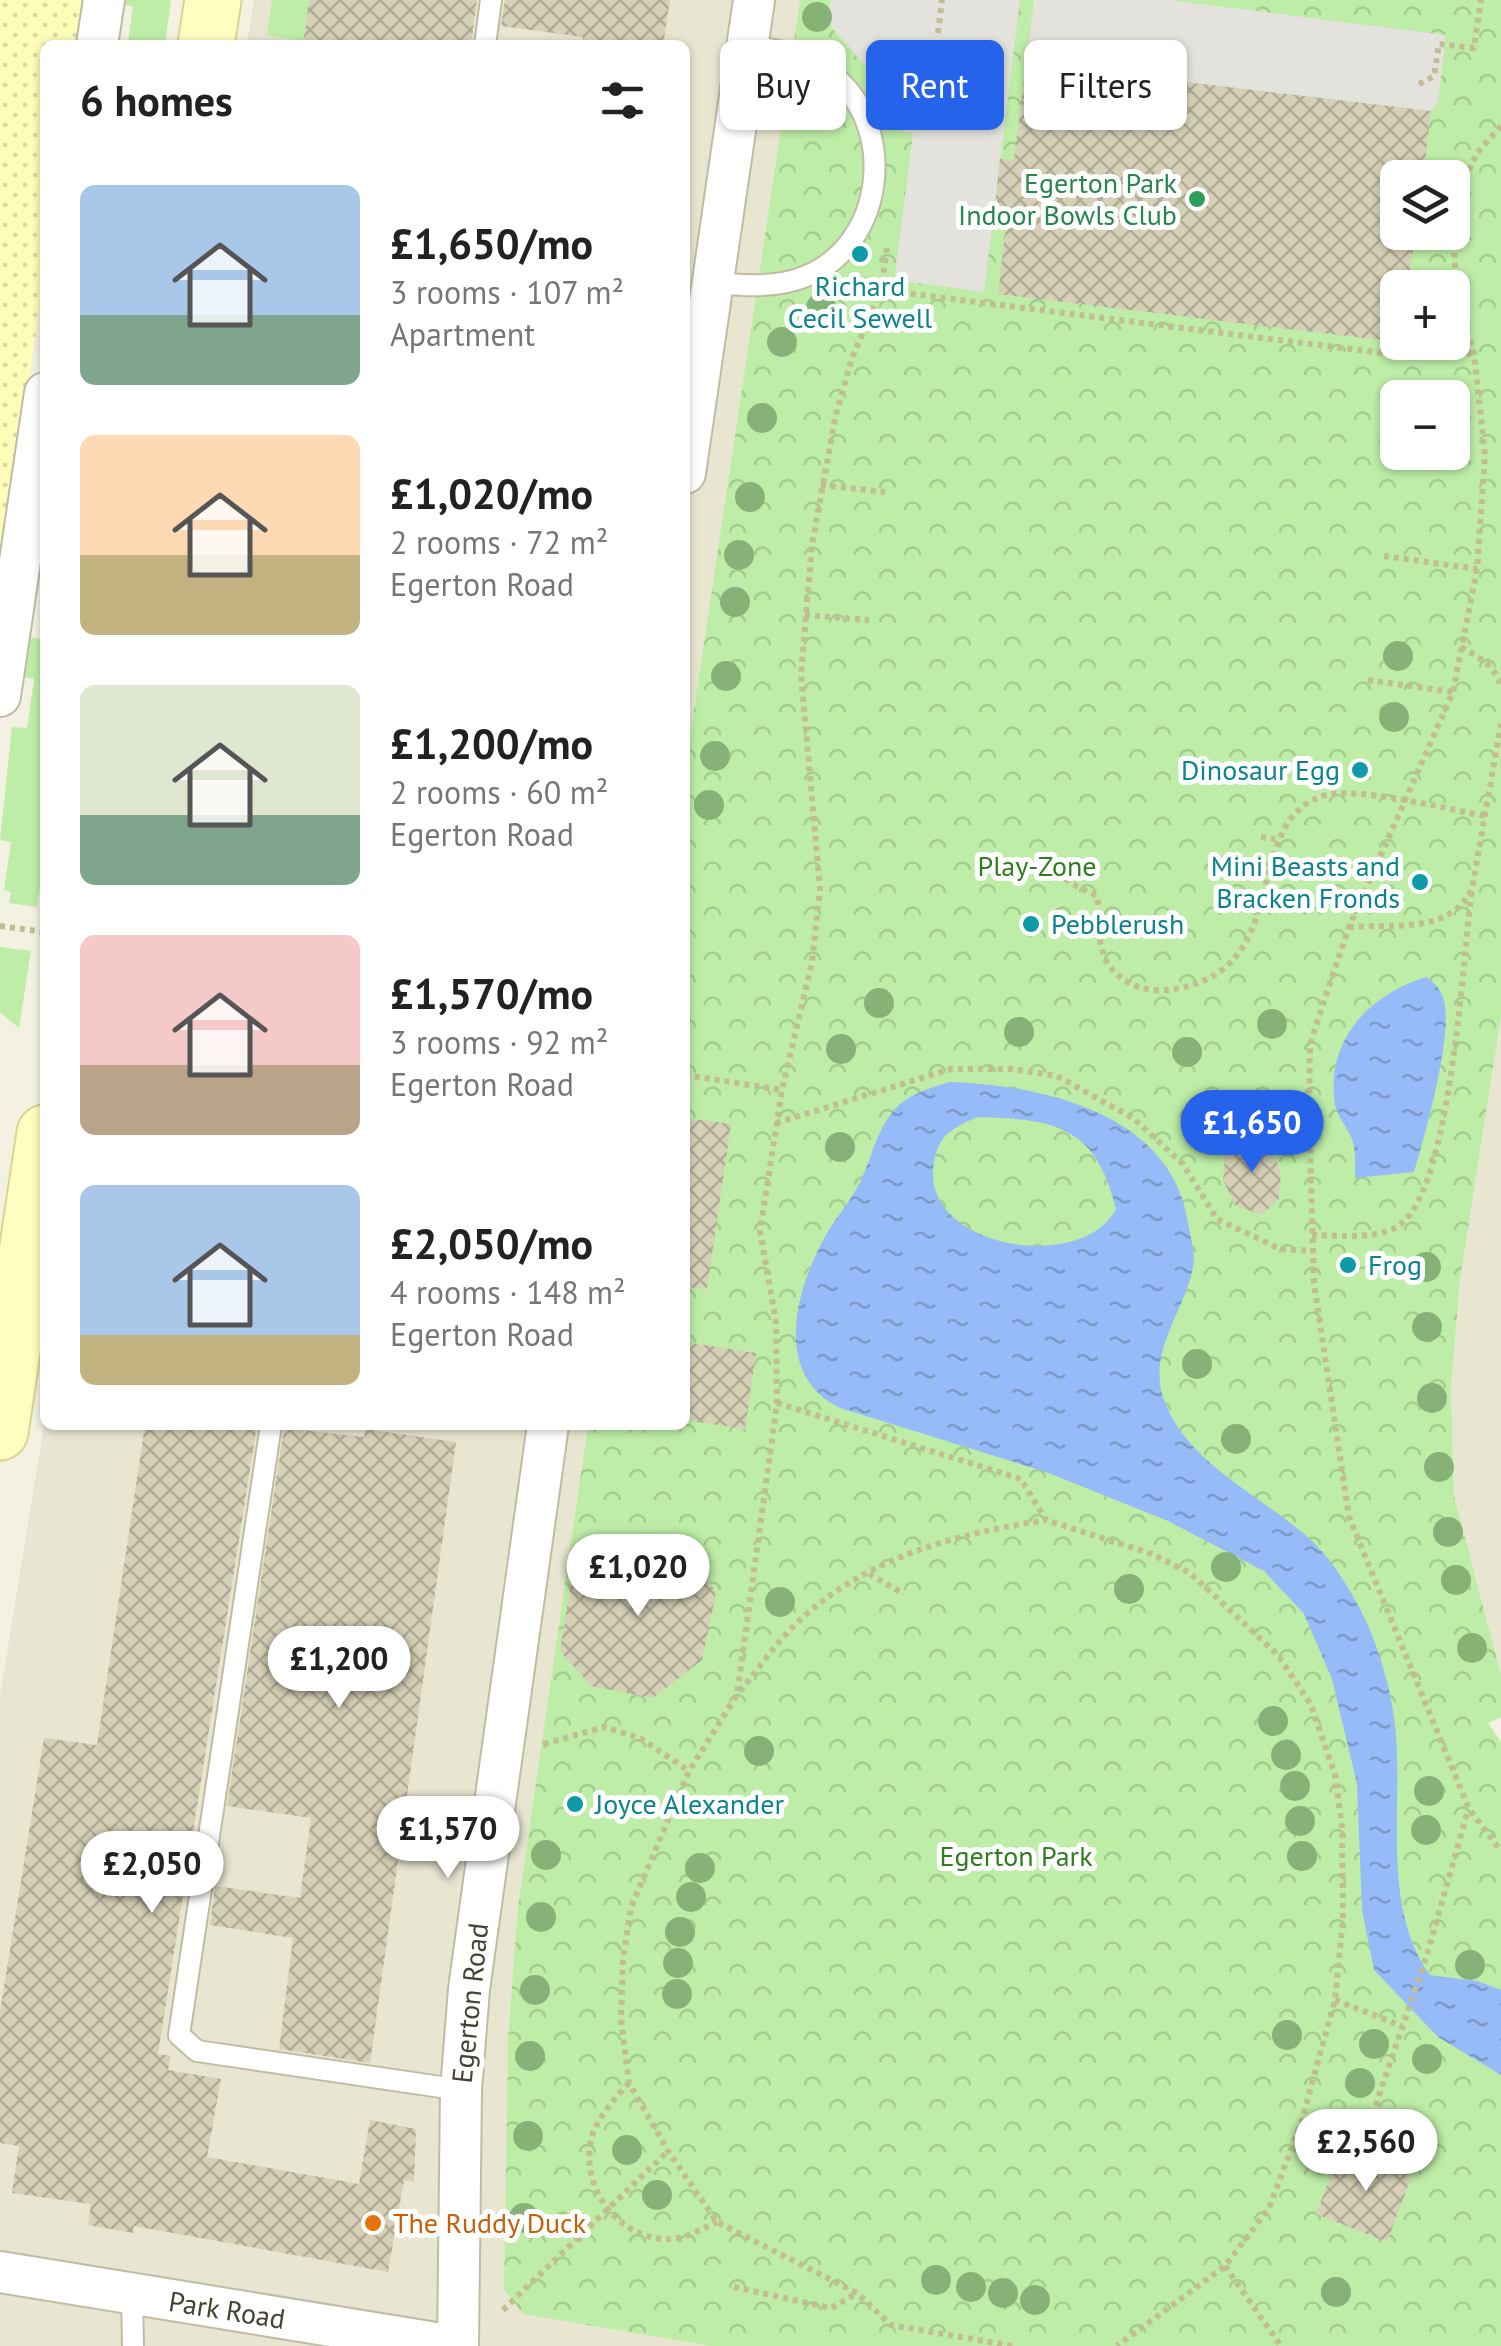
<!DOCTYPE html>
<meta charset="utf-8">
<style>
:root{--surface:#fff;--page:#f6f6f6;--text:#222;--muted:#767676;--accent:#2563eb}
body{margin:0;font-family:"PT Sans",sans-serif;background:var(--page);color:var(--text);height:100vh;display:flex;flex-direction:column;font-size:38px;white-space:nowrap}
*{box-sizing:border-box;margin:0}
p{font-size:32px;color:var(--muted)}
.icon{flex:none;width:55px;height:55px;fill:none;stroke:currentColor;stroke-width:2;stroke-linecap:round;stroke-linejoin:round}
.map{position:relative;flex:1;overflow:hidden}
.panel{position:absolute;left:40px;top:40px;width:650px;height:1390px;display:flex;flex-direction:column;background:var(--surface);border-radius:15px;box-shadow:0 2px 8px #0004}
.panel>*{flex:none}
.banner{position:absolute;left:720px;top:40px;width:630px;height:90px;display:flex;gap:20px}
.tools{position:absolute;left:1380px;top:160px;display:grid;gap:20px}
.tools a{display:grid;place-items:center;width:90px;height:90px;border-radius:15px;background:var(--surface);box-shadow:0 2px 8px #0004;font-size:50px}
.price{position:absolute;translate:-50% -85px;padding:0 22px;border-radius:35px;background:#fff;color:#222;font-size:32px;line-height:65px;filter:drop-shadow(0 2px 5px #0008)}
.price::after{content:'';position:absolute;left:50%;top:60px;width:30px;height:22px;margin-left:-15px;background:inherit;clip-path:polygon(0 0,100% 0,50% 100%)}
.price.current{background:var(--accent);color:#fff}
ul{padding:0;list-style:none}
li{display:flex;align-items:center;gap:30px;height:250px;padding:0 40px}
li span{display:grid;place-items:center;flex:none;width:280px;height:200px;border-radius:15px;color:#555}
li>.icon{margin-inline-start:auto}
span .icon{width:120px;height:120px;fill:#fffc;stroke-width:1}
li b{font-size:42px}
h2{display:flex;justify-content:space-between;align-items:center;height:120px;padding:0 40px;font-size:42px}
.pill{padding:0 35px;border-radius:15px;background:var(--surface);box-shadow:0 2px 8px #0004;font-size:35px;line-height:90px}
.pill.current{background:var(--accent);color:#fff}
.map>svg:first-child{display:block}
.residential{fill:#e8e6d0}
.grass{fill:#bdeda6}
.sand{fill:url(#sand-dots)}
.park{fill:url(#park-crowns);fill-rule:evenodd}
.parking{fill:#e3e2dc}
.water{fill:url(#water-ripples);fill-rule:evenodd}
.building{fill:url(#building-cross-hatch)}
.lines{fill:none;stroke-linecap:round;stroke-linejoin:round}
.lane-casing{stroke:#c0bca4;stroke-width:24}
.street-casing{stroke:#c0bca4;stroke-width:44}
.secondary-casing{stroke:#d9d68c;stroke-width:59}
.path{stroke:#c3bd93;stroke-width:6;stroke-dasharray:5 5;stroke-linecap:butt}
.lane{stroke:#fff;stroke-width:20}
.street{stroke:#fff;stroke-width:40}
.secondary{stroke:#fffec1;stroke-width:55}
.tree{fill:#87b277}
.leisure-dot{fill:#2e9e5b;stroke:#fff;stroke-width:4}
.culture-dot{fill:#0f9aa8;stroke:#fff;stroke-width:4}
.food-dot{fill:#e8710a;stroke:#fff;stroke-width:4}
.labels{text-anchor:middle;stroke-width:10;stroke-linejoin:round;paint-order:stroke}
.leisure-label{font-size:28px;fill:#27864d;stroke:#fff;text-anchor:end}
.culture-label{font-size:28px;fill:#0d838f;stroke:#fff;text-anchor:start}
.park-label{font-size:28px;fill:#2e7d1f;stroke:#fff}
.street-label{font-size:28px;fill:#464232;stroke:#fff}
.food-label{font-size:28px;fill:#c56008;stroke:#fff;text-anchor:start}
</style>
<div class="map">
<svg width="1501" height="2346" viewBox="0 0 1501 2346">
<defs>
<pattern id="sand-dots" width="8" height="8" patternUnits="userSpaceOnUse" patternTransform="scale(2.5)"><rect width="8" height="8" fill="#fdfdb8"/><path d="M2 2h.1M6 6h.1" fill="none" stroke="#dada9f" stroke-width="1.8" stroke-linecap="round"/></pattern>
<pattern id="park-crowns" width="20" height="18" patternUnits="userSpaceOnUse" patternTransform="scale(2.5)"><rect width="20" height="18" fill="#bdeda6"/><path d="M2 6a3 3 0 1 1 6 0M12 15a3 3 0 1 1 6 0" fill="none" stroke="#a4cc8f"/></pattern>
<pattern id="water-ripples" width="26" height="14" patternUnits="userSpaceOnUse" patternTransform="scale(2.5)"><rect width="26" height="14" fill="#96bbf8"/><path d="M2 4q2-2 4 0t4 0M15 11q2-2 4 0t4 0" fill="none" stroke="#7c9ac9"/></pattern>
<pattern id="building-cross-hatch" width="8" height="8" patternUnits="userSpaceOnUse" patternTransform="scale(2.5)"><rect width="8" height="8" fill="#d6d1b6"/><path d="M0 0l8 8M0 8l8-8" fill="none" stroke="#afab95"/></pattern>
</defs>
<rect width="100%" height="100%" fill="#f3f2e2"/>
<g class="residential">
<polygon points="254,0 800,0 685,770 685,45 247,45"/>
<polygon points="1501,1016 1501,1674 1454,1494 1451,1387 1460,1280"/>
<polygon points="45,1419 45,1425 588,1425 518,1906 508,2039 504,2289 524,2314 712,2346 0,2346 0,1696"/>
</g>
<g class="grass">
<polygon points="121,0 171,0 165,45 128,42 133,6 121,5"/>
<polygon points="272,0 309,0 303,41 267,35"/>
<polygon points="45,607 45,852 37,907 9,903 11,892 4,890 11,842 0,840 12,727 27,728 34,679 20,676 26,637 40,639"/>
<polygon points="0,947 31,951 19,1028 0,1012"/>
</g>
<polygon class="sand" points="0,0 85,0 78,45 45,45 45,270 0,576"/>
<path class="park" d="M 800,0 L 1501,0 L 1501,1016 L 1460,1280 L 1451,1387 L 1454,1495 L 1501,1674 L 1501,1717 L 1488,1723 L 1501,1742 L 1501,2346 L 712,2346 L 523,2314 L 504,2289 L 508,2039 L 518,1906 L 588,1425 L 685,1425 L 685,770 ZM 1398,178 L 1452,178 L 1452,232 L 1398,232 ZM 1398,288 L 1452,288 L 1452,342 L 1398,342 ZM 1398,398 L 1452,398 L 1452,452 L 1398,452 Z"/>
<g class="parking">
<polygon points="831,0 1020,0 984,292 894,280 913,134 903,132 898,121 898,103 827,22"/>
<polygon points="1034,0 1169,0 1446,35 1438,102 1431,111 1026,63"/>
</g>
<g class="water">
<path d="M 1426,977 C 1436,984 1441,989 1444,1001 C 1453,1036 1425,1135 1414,1172 L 1355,1178 C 1355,1165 1356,1151 1352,1139 C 1347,1127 1337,1116 1335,1104 C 1325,1040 1370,994 1426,977 Z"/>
<path d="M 949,1082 C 1041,1085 1172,1113 1188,1223 C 1190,1237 1196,1254 1193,1267 C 1185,1311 1148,1350 1163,1397 C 1185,1464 1264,1496 1313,1542 C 1334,1562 1355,1597 1367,1623 C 1381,1655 1391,1690 1395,1725 C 1404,1805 1380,1905 1430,1975 L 1477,1981 L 1501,1990 L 1501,2075 L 1438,2037 L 1374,1970 L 1362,1910 L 1357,1784 L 1332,1679 L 1304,1614 L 1264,1571 L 1168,1521 L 1046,1472 L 840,1408 C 772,1375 795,1290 826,1235 C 836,1217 850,1202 859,1184 C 871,1161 875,1135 891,1114 C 905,1095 928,1089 949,1082 ZM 977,1117 C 1056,1119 1096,1126 1116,1209 C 1083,1273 930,1249 933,1172 C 935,1138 948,1130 977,1117 Z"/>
</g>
<g class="building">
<polygon points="309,0 477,0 471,45 303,45"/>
<polygon points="505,0 670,0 663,45 582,45 583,37 501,26"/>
<polygon points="1026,63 1431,111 1423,178 1398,178 1398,232 1416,232 1407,288 1398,288 1398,342 998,294 1008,209 995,207 1000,159 1014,160"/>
<polygon points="685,1118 731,1124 707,1289 685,1287"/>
<polygon points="1245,1135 1267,1142 1281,1171 1279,1199 1261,1215 1235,1205 1223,1180 1226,1148"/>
<polygon points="685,1342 756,1353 745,1429 685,1420"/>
<polygon points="145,1425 257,1425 158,2054 171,2056 168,2070 221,2079 207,2157 359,2184 370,2120 416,2129 414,2182 404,2180 388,2272 134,2226 133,2233 88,2225 91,2204 12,2193 19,2146 0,2143 0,2012 44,1738 97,1745"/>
<polygon points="284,1428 364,1437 365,1429 456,1442 370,2063 279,2049 293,1938 210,1925 215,1886 300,1898 311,1818 227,1806"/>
<polygon points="616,1545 691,1553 716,1593 702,1660 653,1698 591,1686 560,1651 572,1576"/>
<polygon points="1341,2150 1373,2162 1376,2153 1411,2167 1407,2177 1411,2178 1387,2242 1316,2214"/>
</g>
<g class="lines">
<g class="lane-casing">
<g id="lane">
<polyline points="485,45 491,0"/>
<path d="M 711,283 C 739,285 767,288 795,280 C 886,254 902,123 827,71 C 803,54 775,50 747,45"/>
<polyline points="271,1425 179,2035 197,2051 461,2090"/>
<polyline points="132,2295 133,2346"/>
</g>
</g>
<g class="street-casing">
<g id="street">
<polyline points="97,45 104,0"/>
<polyline points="685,473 754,0"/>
<polyline points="0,696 45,393"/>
<polyline points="0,2272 454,2346"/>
<polyline points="458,2346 461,2090 469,1989 548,1425"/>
</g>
</g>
<g class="secondary-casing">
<g id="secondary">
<polyline points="206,45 213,0"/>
<polyline points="0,1432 45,1133"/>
</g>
</g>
<g class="path">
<polyline points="938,33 942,0"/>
<polyline points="1419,84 1434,76 1439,44 1474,48 1481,0"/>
<polyline points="1501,126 1477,153 1462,185 1453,234 1458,309 1474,353 1485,455 1477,569 1453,692 1349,927 1324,1001 1310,1045 1309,1113 1314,1283 1349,1517 1469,1809 1501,1851"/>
<polyline points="887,248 881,290 852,358 836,414 812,545 801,674 820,889 812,962 782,1090 760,1231 776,1322 777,1403 737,1695 689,1771 631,1907 623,1960 621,2019 629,2083 668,2151 717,2222 857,2293 891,2325 1013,2346"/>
<polyline points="881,290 1414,357 1474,353"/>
<polyline points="821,485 885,492"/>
<polyline points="1384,556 1477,569"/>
<polyline points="805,615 869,620"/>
<path d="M 1461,647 C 1479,657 1495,666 1501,686"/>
<polyline points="1368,680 1453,692"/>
<polyline points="1261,837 1275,839"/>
<path d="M 1051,865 L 1070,883 L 1097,896 C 1101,914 1097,932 1102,949 C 1108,977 1139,993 1166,990 C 1299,976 1237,828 1320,797 C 1352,784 1449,810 1486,816"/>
<polyline points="0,926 45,932"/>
<path d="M 1349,927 C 1393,924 1451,934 1472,889 L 1501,724"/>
<polyline points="685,1075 782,1090"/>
<polyline points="776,1123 951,1069 1011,1069 1057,1076 1133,1118 1183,1164 1217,1219 1280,1249 1313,1251"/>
<path d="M 1312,1235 C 1338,1235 1381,1241 1402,1223 C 1451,1184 1463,957 1472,889"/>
<polyline points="777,1403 1021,1479 1046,1520 1152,1554 1190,1573 1278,1655 1311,1705 1335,1775 1342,1827 1343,1919 1335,2000 1301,2123 1269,2208 1225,2266 1117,2346"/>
<polyline points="869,1574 904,1594"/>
<path d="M 740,1691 C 758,1670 774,1645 794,1626 C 862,1558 955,1534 1046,1520"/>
<polyline points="544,1744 604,1727 640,1738 689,1771"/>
<polyline points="605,1815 670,1810"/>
<polyline points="1335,2000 1402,2026"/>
<path d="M 629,2083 C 616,2097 600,2115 593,2133 C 576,2184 619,2243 673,2239 C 688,2237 704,2228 717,2222"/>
<polyline points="1301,2123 1361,2148 1427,1955 1468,1810"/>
<polyline points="1225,2266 1281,2346"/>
<polyline points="734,2287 831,2308 856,2294"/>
<polyline points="503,2310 668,2151"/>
</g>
<use href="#lane" class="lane"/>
<use href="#street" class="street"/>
<use href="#secondary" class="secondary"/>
</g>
<g class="tree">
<circle cx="817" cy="17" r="15"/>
<circle cx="821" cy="308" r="15"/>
<circle cx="782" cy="342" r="15"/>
<circle cx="762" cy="418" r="15"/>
<circle cx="750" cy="497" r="15"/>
<circle cx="739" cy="555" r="15"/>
<circle cx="735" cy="602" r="15"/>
<circle cx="1398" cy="656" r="15"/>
<circle cx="726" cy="676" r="15"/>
<circle cx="1394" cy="717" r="15"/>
<circle cx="715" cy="756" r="15"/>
<circle cx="709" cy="805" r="15"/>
<circle cx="879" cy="1003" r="15"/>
<circle cx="1272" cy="1024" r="15"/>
<circle cx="1019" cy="1032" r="15"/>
<circle cx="841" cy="1049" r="15"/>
<circle cx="1187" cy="1052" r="15"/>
<circle cx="840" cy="1147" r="15"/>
<circle cx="1426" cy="1267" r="15"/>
<circle cx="1427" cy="1327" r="15"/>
<circle cx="1197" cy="1364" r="15"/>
<circle cx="1432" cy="1398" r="15"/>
<circle cx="1236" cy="1439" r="15"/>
<circle cx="1439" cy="1467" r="15"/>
<circle cx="1448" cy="1532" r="15"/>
<circle cx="1226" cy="1567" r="15"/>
<circle cx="1456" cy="1580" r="15"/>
<circle cx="1129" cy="1589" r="15"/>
<circle cx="780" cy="1602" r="15"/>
<circle cx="1472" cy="1648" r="15"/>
<circle cx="1273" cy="1721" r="15"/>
<circle cx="759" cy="1751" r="15"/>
<circle cx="1286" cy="1755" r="15"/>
<circle cx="1295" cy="1786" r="15"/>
<circle cx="1429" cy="1791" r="15"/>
<circle cx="1300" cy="1821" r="15"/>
<circle cx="1426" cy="1830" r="15"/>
<circle cx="546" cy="1855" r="15"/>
<circle cx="1302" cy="1856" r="15"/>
<circle cx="700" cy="1868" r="15"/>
<circle cx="691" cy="1897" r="15"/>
<circle cx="541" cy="1917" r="15"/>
<circle cx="680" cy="1932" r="15"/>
<circle cx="678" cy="1963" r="15"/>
<circle cx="1470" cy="1965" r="15"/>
<circle cx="535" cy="1990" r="15"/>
<circle cx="677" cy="1994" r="15"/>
<circle cx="1287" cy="2035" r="15"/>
<circle cx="1374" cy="2044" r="15"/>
<circle cx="530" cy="2056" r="15"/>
<circle cx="1427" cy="2059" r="15"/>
<circle cx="1360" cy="2083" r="15"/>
<circle cx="528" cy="2136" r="15"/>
<circle cx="627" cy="2150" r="15"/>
<circle cx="657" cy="2195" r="15"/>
<circle cx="524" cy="2218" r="15"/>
<circle cx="936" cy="2280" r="15"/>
<circle cx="971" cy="2287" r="15"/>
<circle cx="1336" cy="2292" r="15"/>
<circle cx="1003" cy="2293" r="15"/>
<circle cx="1035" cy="2300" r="15"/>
</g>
<circle class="leisure-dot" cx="1197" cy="199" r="10"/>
<g class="culture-dot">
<circle cx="860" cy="254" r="10"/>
<circle cx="1360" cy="770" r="10"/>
<circle cx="1420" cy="882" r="10"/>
<circle cx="1031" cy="924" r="10"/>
<circle cx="1348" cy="1265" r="10"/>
<circle cx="575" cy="1804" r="10"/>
</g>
<circle class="food-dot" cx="373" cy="2223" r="10"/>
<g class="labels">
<g class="leisure-label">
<text x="1177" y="193">Egerton Park<tspan x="1177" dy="32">Indoor Bowls Club</tspan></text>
</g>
<g class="culture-label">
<text x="860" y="296" text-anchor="middle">Richard<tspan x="860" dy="32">Cecil Sewell</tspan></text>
<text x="1340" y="780" text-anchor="end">Dinosaur Egg</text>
<text x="1400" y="876" text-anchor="end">Mini Beasts and<tspan x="1400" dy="32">Bracken Fronds</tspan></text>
<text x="1051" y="934">Pebblerush</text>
<text x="1368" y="1275">Frog</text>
<text x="595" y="1814">Joyce Alexander</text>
</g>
<g class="park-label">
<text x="1037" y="876">Play-Zone</text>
<text x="1016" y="1866">Egerton Park</text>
</g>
<g class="street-label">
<text transform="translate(470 2003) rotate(-84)" y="10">Egerton Road</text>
<text transform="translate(227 2310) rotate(9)" y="10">Park Road</text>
</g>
<g class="food-label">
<text x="393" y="2233">The Ruddy Duck</text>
</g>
</g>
</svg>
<div class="tools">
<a><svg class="icon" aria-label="layers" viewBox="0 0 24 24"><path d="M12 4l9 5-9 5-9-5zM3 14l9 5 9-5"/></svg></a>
<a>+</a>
<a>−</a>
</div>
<b class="price current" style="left:1252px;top:1175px">£1,650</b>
<b class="price" style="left:638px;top:1619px">£1,020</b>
<b class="price" style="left:339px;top:1711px">£1,200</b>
<b class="price" style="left:448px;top:1881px">£1,570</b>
<b class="price" style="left:152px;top:1916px">£2,050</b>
<b class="price" style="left:1366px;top:2194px">£2,560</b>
<div class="banner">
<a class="pill">Buy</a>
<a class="pill current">Rent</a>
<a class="pill">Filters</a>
</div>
<section class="panel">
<h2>6 homes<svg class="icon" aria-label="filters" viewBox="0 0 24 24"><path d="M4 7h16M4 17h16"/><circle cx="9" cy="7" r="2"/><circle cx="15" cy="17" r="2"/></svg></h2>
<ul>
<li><span style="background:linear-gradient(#a9c7e8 65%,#7fa58c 0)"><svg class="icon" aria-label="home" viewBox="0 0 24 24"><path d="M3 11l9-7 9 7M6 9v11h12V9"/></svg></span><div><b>£1,650/mo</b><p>3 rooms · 107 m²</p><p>Apartment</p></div></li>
<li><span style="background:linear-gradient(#ffd9b3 60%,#c2b280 0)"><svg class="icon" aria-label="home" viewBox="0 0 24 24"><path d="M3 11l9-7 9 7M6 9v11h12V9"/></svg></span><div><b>£1,020/mo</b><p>2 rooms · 72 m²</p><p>Egerton Road</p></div></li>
<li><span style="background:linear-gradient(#dfe7d0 65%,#7fa58c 0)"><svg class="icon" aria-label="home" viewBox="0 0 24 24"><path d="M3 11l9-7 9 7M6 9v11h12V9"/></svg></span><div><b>£1,200/mo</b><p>2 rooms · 60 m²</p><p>Egerton Road</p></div></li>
<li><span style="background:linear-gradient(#f6c9c9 65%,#b9a48a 0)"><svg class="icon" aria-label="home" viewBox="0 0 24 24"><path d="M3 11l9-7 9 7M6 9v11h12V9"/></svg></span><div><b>£1,570/mo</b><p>3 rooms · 92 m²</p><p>Egerton Road</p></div></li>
<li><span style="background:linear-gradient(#a9c7e8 75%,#c2b280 0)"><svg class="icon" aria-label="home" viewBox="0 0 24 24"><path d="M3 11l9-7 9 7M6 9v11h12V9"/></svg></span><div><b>£2,050/mo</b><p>4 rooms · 148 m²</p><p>Egerton Road</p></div></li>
</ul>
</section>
</div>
